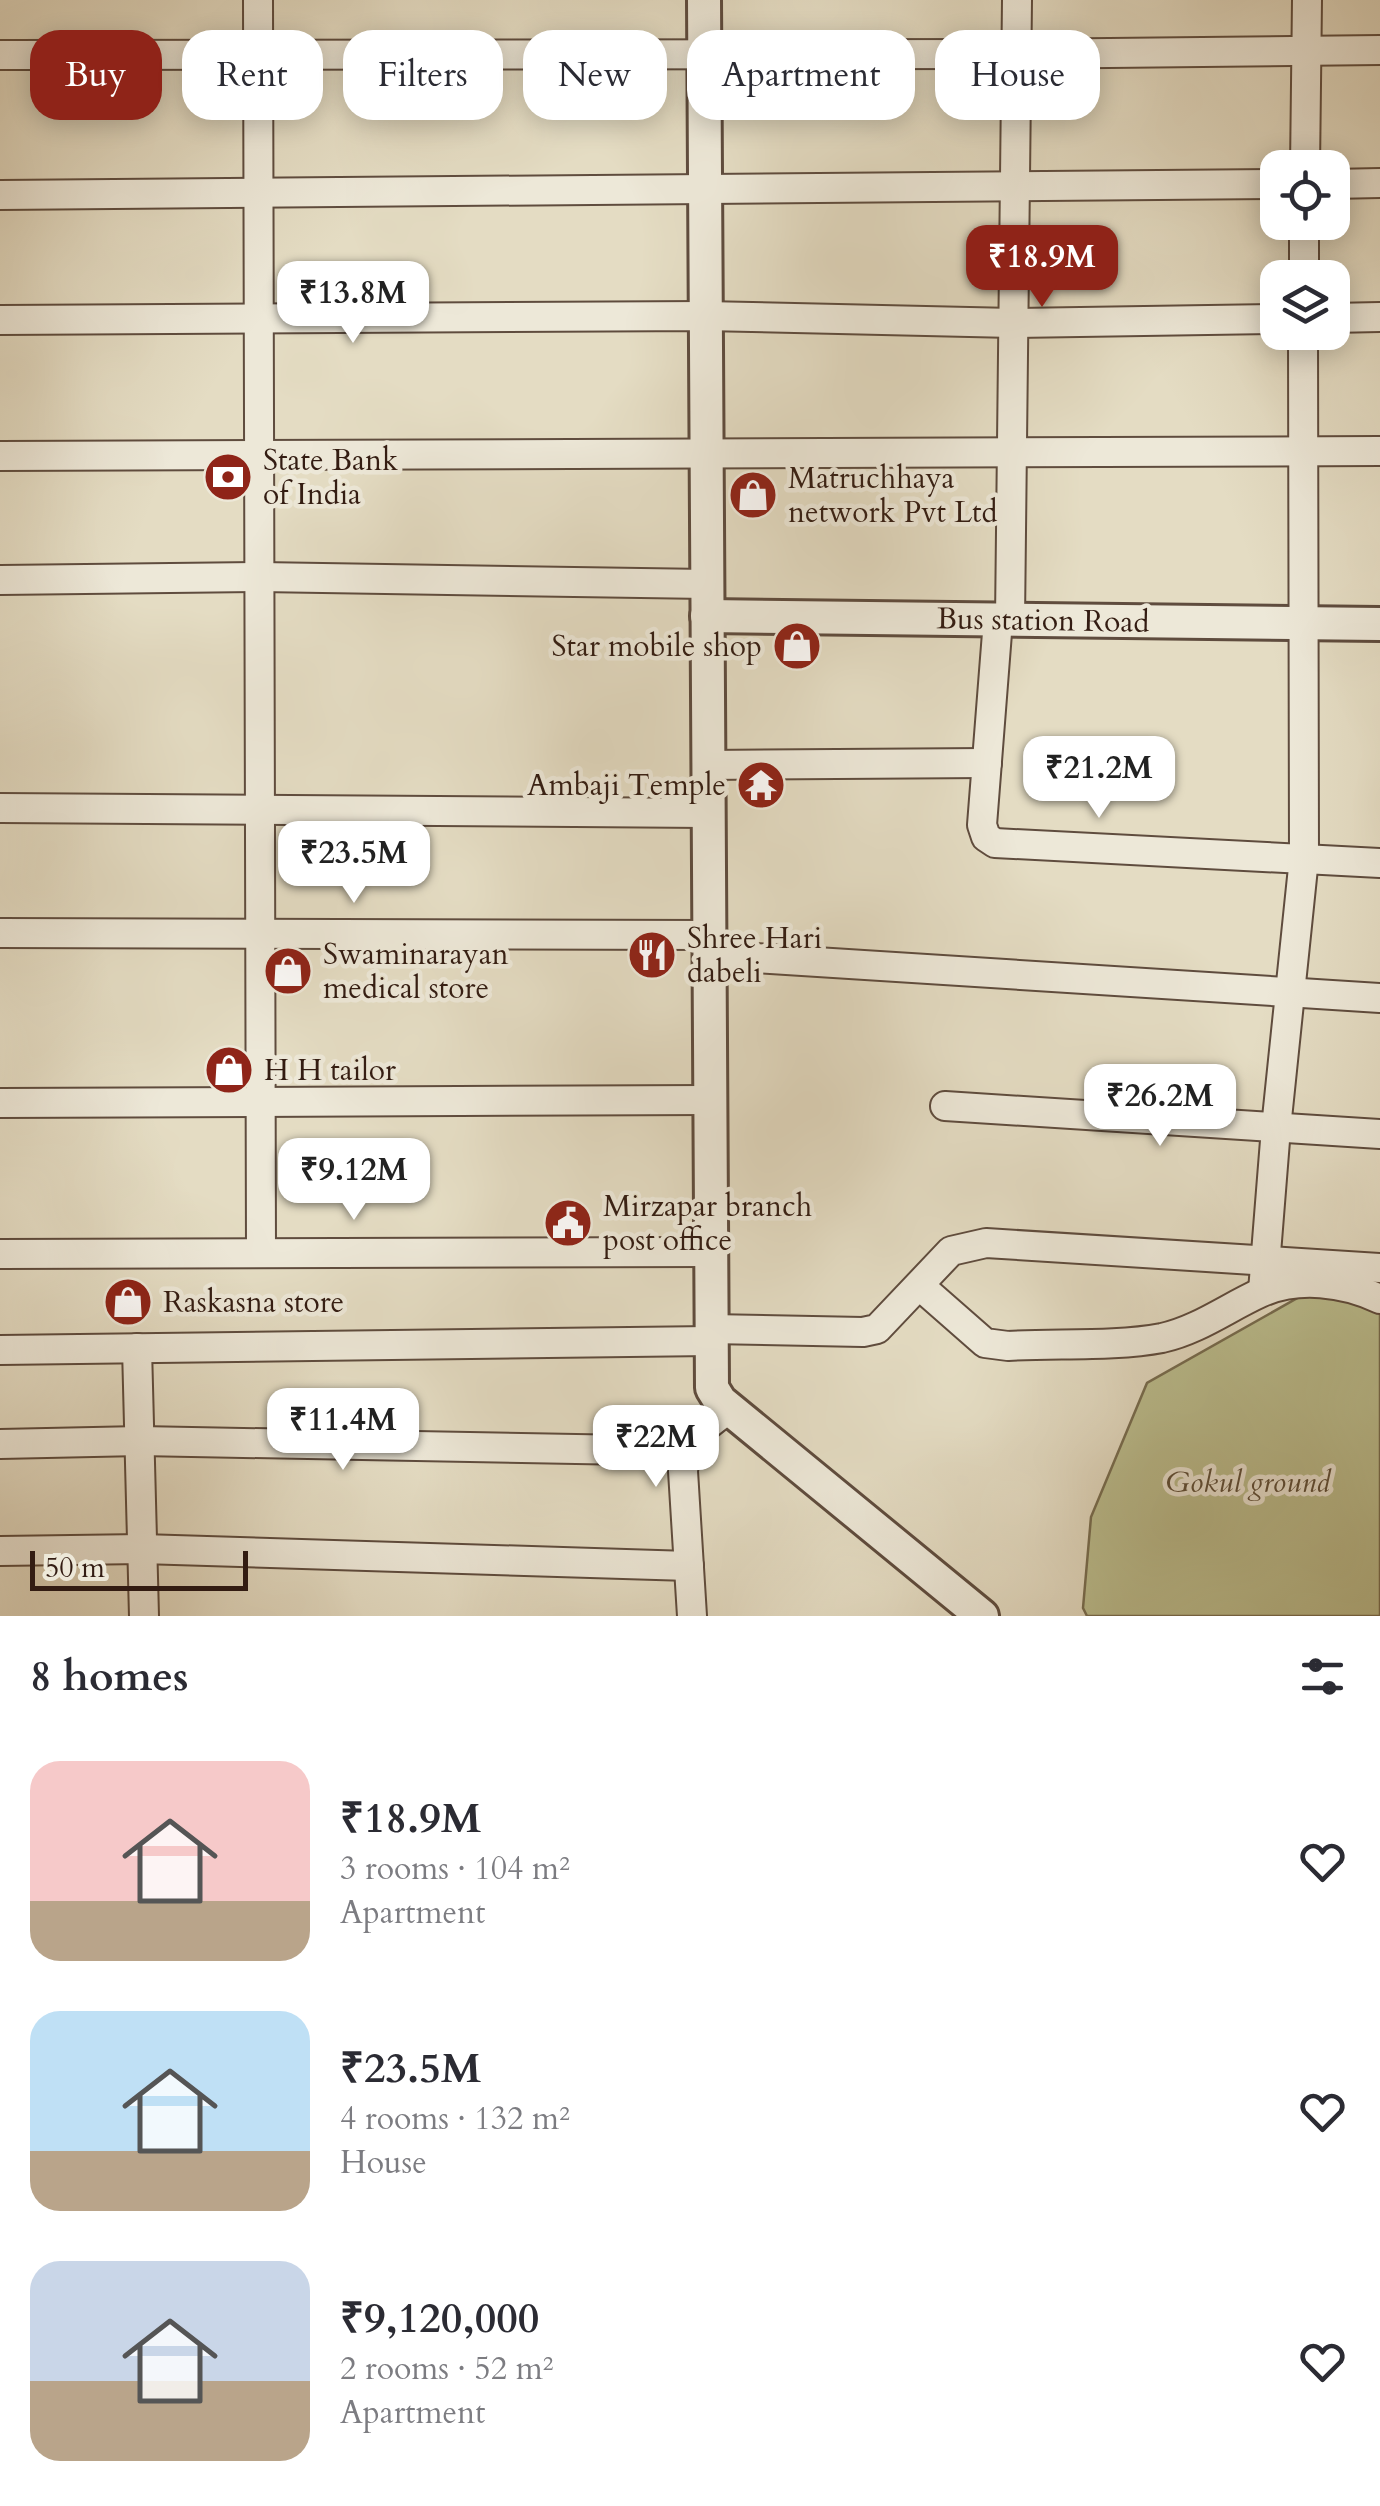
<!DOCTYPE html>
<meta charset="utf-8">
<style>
:root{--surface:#fff;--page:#f7f7f7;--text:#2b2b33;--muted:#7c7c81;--accent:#8f2418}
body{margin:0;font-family:Cardo,serif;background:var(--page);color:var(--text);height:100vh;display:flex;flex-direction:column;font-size:38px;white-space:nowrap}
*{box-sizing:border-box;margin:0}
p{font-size:32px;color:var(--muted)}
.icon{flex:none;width:55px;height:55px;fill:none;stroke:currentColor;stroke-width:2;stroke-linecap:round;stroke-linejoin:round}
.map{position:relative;height:1616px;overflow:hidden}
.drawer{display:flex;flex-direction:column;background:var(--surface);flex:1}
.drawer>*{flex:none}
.guide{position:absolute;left:30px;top:30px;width:1320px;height:90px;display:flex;gap:20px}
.buttons{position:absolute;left:1260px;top:150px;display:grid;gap:20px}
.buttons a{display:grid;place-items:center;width:90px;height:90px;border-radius:20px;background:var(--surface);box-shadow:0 5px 25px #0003;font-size:50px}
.scale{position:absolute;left:30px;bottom:25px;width:218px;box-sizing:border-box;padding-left:10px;border:5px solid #331c12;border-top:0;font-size:28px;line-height:35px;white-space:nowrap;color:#331c12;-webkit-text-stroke:8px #ede8d8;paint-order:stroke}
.price{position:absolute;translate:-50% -85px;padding:0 22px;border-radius:20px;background:#fff;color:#222;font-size:32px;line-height:65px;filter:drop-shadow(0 2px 5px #0008)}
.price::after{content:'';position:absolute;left:50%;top:60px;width:30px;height:22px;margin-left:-15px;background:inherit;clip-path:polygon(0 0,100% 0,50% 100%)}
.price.active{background:var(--accent);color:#fff}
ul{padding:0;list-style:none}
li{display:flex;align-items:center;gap:30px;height:250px;padding:0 30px}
li span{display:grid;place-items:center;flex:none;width:280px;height:200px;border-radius:30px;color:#555}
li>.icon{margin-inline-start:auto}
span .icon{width:120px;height:120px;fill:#fffc;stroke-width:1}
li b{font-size:42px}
h2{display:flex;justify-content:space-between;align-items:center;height:120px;padding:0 30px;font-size:42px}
.tag{padding:0 35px;border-radius:30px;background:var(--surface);box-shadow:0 5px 25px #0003;font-size:35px;line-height:90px}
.tag.active{background:var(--accent);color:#fff}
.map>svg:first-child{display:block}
.green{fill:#bbbe8f;stroke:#776d50;stroke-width:2.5}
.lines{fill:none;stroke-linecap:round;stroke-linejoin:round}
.minor-casing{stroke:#5f4c3e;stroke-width:32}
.tertiary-casing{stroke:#5f4c3e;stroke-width:38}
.minor{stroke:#ede8d8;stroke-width:28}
.tertiary{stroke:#ede8d8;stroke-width:32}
.labels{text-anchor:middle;stroke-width:9;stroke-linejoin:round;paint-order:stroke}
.poi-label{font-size:30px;fill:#331c12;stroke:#ede8d8;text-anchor:start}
.street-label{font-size:30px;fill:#331c12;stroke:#ede8d8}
.park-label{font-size:30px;font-style:italic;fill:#5c4d38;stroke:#ede8d8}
</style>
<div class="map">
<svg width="1380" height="1616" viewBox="0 0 1380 1616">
<rect width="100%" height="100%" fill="#e4dcc3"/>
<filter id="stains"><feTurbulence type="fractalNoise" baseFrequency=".002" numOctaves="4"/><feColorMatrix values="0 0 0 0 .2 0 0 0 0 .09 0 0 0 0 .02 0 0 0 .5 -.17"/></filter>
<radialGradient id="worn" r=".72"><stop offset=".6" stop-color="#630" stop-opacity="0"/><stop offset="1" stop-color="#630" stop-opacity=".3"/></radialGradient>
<polygon class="green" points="1324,1283 1380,1307 1380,1616 1087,1616 1083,1608 1091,1517 1147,1383"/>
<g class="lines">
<g class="minor-casing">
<g id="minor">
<polyline points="258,0 261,1251"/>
<polyline points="0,55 1016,54 1380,50"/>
<polyline points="1305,168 1307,0"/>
<polyline points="1332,184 1380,183"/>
<polyline points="0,195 1278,184"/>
<polyline points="1304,278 1304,222"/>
<polyline points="1332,318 1380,317"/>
<polyline points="0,320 705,316 1013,323 1278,319"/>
<polyline points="0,456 1380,451"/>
<polyline points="0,580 260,577 707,584"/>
<polyline points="998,620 982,825 986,837 995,843 1380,863"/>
<polyline points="1010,620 1017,0"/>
<polyline points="707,765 987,763"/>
<polyline points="0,808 707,813"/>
<polyline points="0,933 708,935"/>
<polyline points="708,955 1380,998"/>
<polyline points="0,1103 709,1100"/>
<polyline points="945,1106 1380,1134"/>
<polyline points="0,1254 709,1252"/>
<path d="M 920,1286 L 985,1343 L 1008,1346 C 1057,1343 1114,1347 1162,1338 C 1198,1330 1227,1308 1260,1293 C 1298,1276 1344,1282 1380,1299"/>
<polyline points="1263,1291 1276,1128 1304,858 1303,332"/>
<polyline points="710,1329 863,1332 877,1329 951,1251 986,1243 1380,1268"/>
<polyline points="137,1348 144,1616"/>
<polyline points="0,1350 710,1341"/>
<polyline points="0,1444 140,1441 685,1451"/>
<polyline points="0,1551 142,1549 689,1566"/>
<path d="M 692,1616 L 683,1471 C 686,1438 704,1427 730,1408"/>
</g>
</g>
<g class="tertiary-casing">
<g id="tertiary">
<polyline points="704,0 712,1388 720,1401 982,1616"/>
<polyline points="707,616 1380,624"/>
</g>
</g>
<use href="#minor" class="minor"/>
<use href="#tertiary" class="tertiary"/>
</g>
<defs>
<g id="bank-disc" transform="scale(2.5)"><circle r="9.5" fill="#8f2418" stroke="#ede8d8"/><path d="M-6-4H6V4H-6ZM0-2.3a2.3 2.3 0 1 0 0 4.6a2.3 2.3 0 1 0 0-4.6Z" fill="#fff"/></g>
<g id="shop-disc" transform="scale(2.5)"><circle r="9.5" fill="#8f2418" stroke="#ede8d8"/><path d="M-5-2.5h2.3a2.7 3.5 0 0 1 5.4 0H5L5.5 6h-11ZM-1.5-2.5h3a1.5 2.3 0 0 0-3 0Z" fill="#fff"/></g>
<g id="temple-disc" transform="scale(2.5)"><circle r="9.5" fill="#8f2418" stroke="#ede8d8"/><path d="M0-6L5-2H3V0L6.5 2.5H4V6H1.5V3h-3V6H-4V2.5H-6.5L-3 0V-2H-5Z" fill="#fff"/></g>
<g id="restaurant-disc" transform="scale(2.5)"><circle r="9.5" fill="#8f2418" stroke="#ede8d8"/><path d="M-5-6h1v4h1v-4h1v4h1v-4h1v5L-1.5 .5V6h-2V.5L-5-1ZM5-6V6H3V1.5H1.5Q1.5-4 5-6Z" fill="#fff"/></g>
<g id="civic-disc" transform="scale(2.5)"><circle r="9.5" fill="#8f2418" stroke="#ede8d8"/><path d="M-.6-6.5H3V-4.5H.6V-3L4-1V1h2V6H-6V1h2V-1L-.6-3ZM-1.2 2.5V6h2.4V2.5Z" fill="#fff"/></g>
</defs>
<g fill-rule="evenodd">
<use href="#bank-disc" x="228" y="477"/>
<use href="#shop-disc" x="753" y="495"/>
<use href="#shop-disc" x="797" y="646"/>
<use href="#temple-disc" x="761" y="785"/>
<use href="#restaurant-disc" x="652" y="955"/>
<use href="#shop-disc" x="288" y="971"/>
<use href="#shop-disc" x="229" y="1070"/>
<use href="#civic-disc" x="568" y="1223"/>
<use href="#shop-disc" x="128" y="1302"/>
</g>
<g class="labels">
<g class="poi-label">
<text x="263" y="470">State Bank<tspan x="263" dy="34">of India</tspan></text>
<text x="788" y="488">Matruchhaya<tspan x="788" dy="34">network Pvt Ltd</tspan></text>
<text x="762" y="656" text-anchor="end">Star mobile shop</text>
<text x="726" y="795" text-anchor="end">Ambaji Temple</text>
<text x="687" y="948">Shree Hari<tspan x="687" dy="34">dabeli</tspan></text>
<text x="323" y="964">Swaminarayan<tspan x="323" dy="34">medical store</tspan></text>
<text x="264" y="1080">H H tailor</text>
<text x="603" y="1216">Mirzapar branch<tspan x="603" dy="34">post office</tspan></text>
<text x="163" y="1312">Raskasna store</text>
</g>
<g class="street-label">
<text transform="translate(1043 620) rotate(1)" y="10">Bus station Road</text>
</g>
<g class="park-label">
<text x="1248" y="1492">Gokul ground</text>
</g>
</g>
<rect width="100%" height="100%" filter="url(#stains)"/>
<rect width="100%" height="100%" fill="url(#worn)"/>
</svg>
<div class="buttons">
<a><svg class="icon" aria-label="locate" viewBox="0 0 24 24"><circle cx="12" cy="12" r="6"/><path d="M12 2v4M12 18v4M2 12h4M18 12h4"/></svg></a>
<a><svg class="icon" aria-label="layers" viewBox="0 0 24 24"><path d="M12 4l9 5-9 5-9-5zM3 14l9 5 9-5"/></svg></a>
</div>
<div class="scale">50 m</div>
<b class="price active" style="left:1042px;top:310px">₹18.9M</b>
<b class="price" style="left:353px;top:346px">₹13.8M</b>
<b class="price" style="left:1099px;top:821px">₹21.2M</b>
<b class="price" style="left:354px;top:906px">₹23.5M</b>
<b class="price" style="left:1160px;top:1149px">₹26.2M</b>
<b class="price" style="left:354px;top:1223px">₹9.12M</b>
<b class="price" style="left:343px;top:1473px">₹11.4M</b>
<b class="price" style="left:656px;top:1490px">₹22M</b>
<div class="guide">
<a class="tag active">Buy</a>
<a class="tag">Rent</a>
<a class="tag">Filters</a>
<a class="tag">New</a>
<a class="tag">Apartment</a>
<a class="tag">House</a>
</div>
</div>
<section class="drawer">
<h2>8 homes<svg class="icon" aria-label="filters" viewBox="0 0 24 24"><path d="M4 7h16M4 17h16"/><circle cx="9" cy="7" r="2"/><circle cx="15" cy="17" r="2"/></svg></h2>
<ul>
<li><span style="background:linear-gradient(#f6c9c9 70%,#b9a48a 0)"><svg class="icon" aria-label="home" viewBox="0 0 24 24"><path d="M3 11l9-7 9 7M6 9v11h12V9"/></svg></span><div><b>₹18.9M</b><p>3 rooms · 104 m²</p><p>Apartment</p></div><svg class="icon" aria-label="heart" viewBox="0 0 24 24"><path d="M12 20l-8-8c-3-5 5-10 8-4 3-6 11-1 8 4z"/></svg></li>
<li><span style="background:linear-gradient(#bfe0f5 70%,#b9a48a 0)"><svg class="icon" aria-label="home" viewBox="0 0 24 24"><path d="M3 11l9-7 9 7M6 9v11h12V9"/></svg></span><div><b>₹23.5M</b><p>4 rooms · 132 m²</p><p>House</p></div><svg class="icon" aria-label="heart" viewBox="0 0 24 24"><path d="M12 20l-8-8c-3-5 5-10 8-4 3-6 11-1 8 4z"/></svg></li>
<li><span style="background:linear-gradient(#c9d6e8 60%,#b9a48a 0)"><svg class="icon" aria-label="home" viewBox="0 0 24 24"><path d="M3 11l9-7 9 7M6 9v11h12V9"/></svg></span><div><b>₹9,120,000</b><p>2 rooms · 52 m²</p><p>Apartment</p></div><svg class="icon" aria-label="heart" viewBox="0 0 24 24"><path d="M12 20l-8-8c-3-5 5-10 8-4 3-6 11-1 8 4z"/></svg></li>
</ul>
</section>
